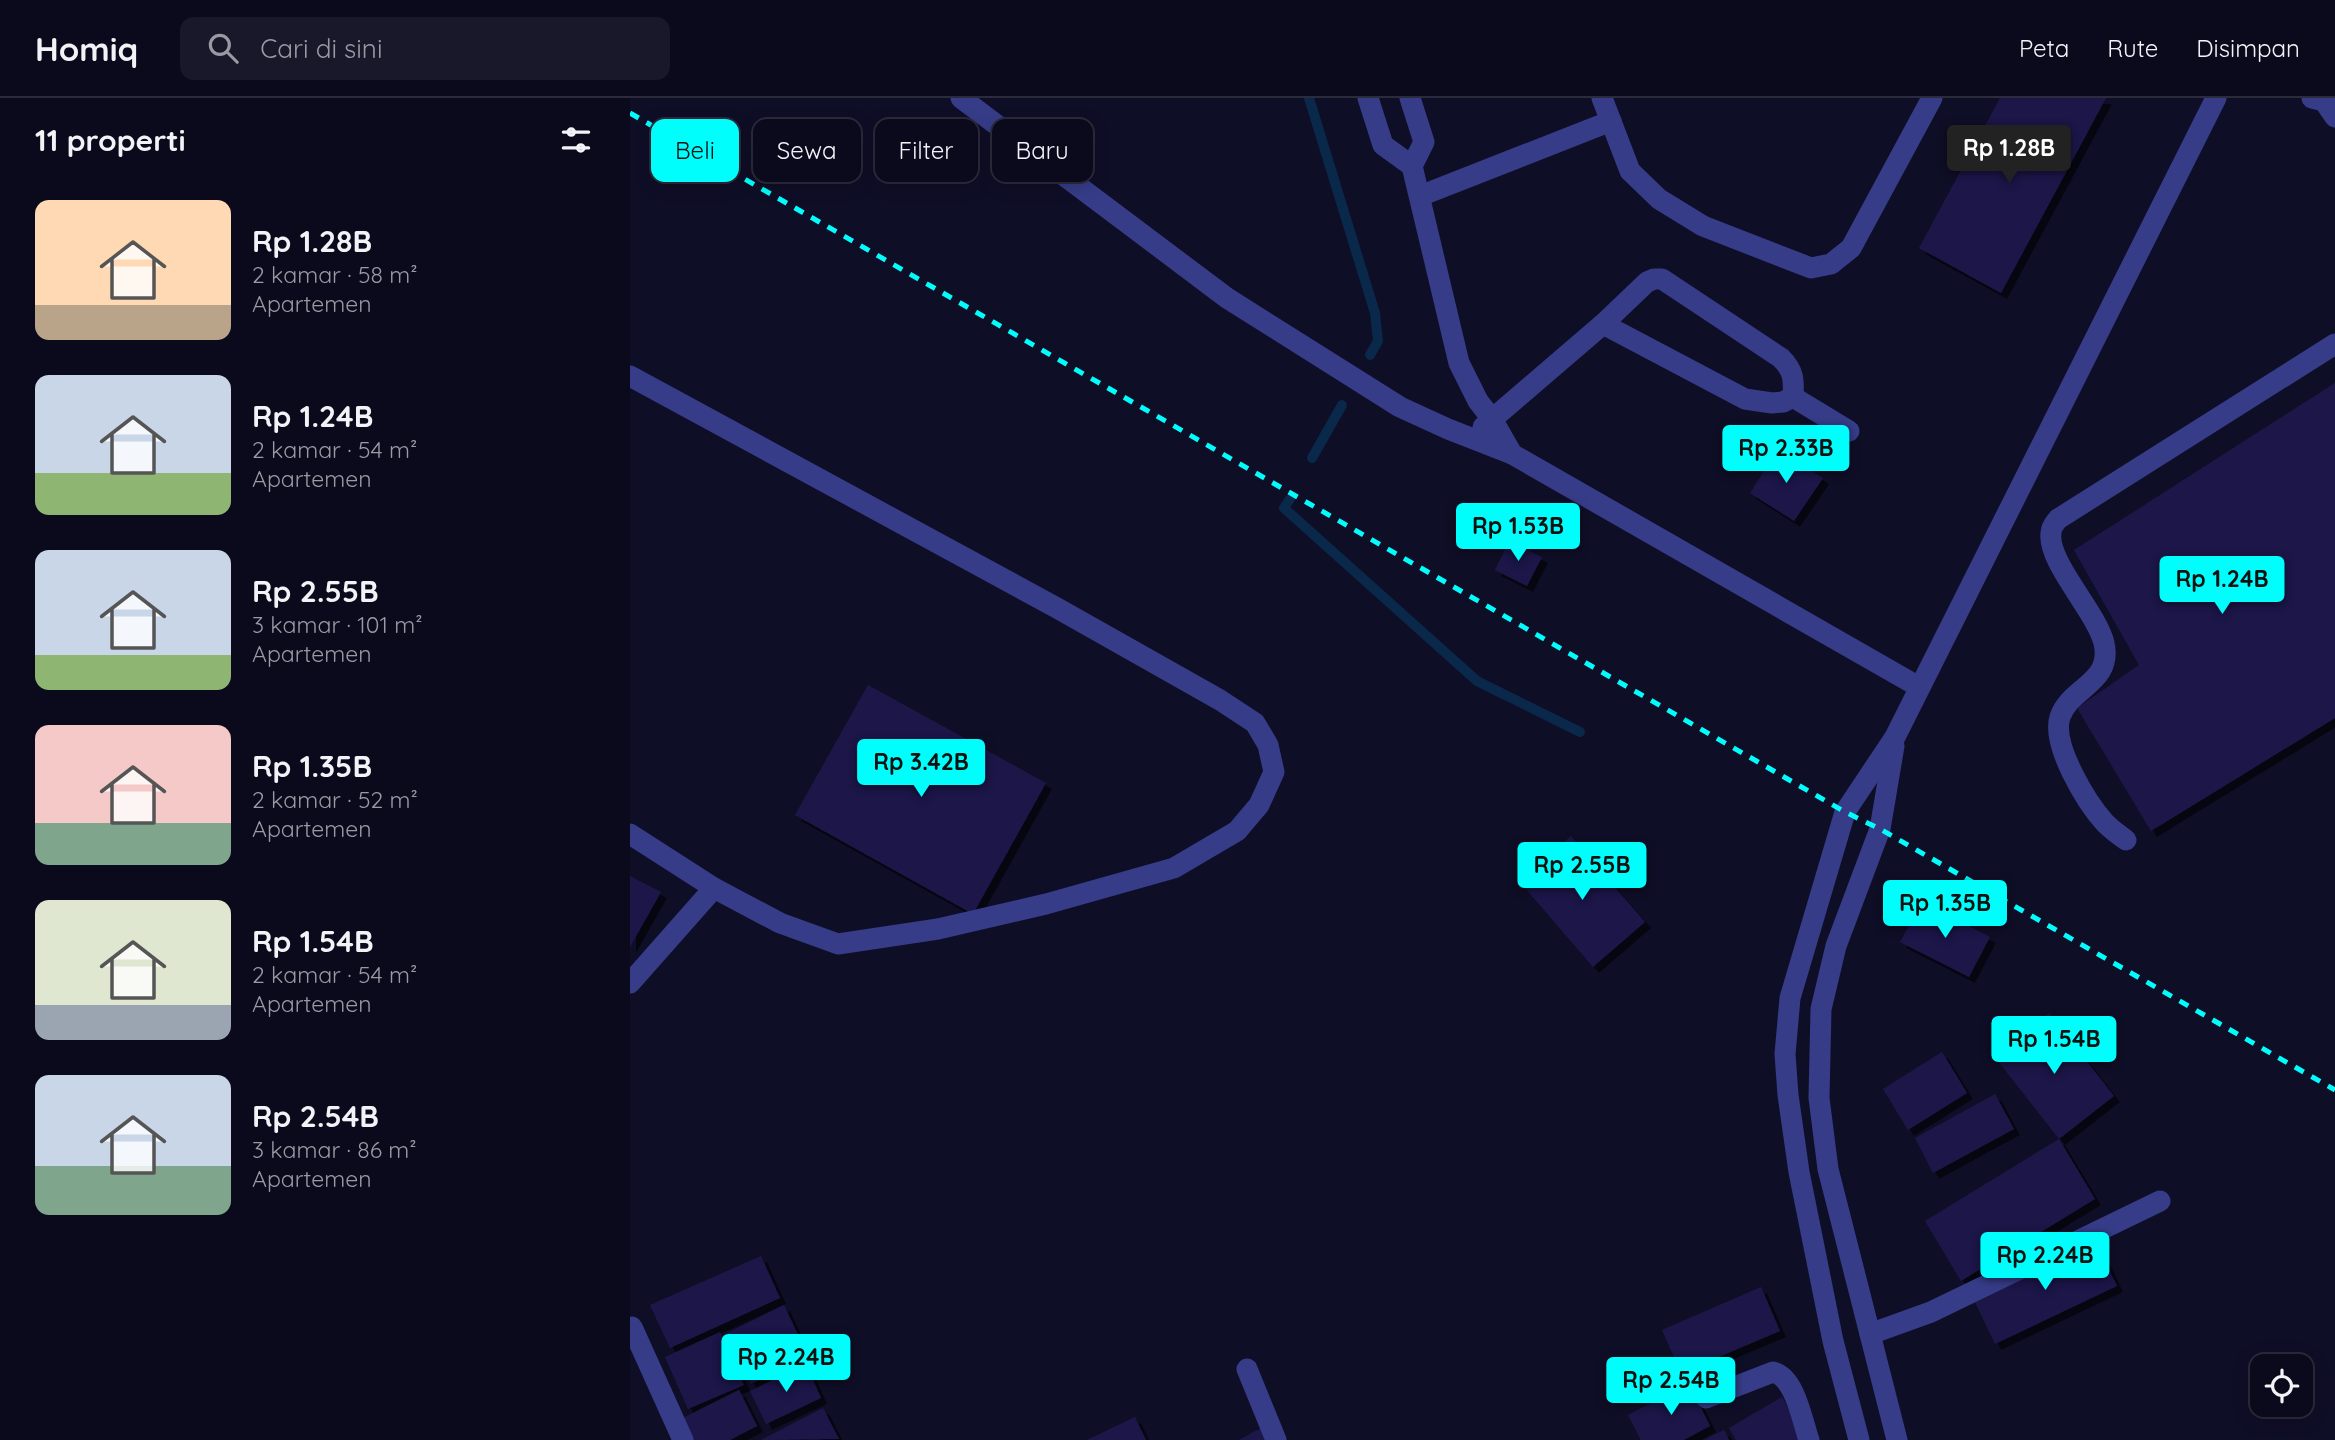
<!DOCTYPE html>
<html lang="id">
<meta charset="utf-8">
<style>
:root{--surface:#0b0a1d;--page:#19182a;--text:#f1f3f6;--muted:#9a9aa4;--line:#2b2b3b;--accent:#00fffc}
body{margin:0;font-family:Quicksand,sans-serif;background:var(--page);color:var(--text);height:100vh;display:flex;flex-direction:column;font-size:26px;white-space:nowrap}
*{box-sizing:border-box;margin:0}
p{font-size:23px;color:var(--muted)}
.icon{flex:none;width:38px;height:38px;fill:none;stroke:currentColor;stroke-width:2;stroke-linecap:round;stroke-linejoin:round}
.map{position:relative;flex:1;overflow:hidden}
.details{display:flex;flex-direction:column;background:var(--surface);width:630px}
.details>*{flex:none}
.top-card{position:absolute;left:21px;top:21px;width:665px;height:63px;display:flex;gap:14px}
.fabs{position:absolute;left:1620px;top:1256px;display:grid;gap:14px}
.fabs a{display:grid;place-items:center;width:63px;height:63px;border-radius:14px;background:var(--surface);box-shadow:0 4px 18px #0003,0 0 0 2px var(--line);font-size:35px}
.price{position:absolute;translate:-50% -60px;padding:0 16px;border-radius:7px;background:var(--accent);color:#111;font-size:23px;line-height:46px;filter:drop-shadow(0 2px 4px #0008)}
.price::after{content:'';position:absolute;left:50%;top:42px;width:21px;height:16px;margin-left:-10px;background:inherit;clip-path:polygon(0 0,100% 0,50% 100%)}
.price.selected{background:#222;color:#fff}
ul{padding:0;list-style:none}
li{display:flex;align-items:center;gap:21px;height:175px;padding:0 35px}
li span{display:grid;place-items:center;flex:none;width:196px;height:140px;border-radius:14px;color:#555}
li>.icon{margin-inline-start:auto}
span .icon{width:84px;height:84px;fill:#fffc;stroke-width:1}
li b{font-size:30px}
h2{display:flex;justify-content:space-between;align-items:center;height:84px;padding:0 35px;font-size:30px}
.tag{padding:0 24px;border-radius:14px;background:var(--surface);box-shadow:0 4px 18px #0003,0 0 0 2px var(--line);font-size:24px;line-height:63px}
.tag.selected{background:var(--accent);color:#111}
header{display:flex;align-items:center;gap:42px;box-sizing:border-box;height:98px;padding:0 35px;background:var(--surface);border-bottom:2px solid var(--line)}
header strong{font-size:33px}
nav{display:flex;gap:38px;margin-inline-start:auto;font-size:24px}
.search{width:490px;height:63px;background:var(--page);display:flex;align-items:center;gap:18px;box-sizing:border-box;padding:0 24px;border-radius:14px;color:var(--muted);font-size:26px}
main{display:flex;flex:1;min-height:0}
.map>svg:first-child{display:block}
.lines{fill:none;stroke-linecap:round;stroke-linejoin:round}
.stream{stroke:#09284a;stroke-width:10}
.building{fill:#1d1949;filter:url(#shadow)}
.minor{stroke:#363c88;stroke-width:21}
.rail{stroke:#00fffc;stroke-width:5;stroke-dasharray:10 9;stroke-linecap:butt}
</style>
<header>
<strong>Homiq</strong>
<div class="search"><svg class="icon" aria-label="search" viewBox="0 0 24 24"><circle cx="10" cy="10" r="6"/><path d="M15 15l6 6"/></svg>Cari di sini</div>
<nav><a>Peta</a><a>Rute</a><a>Disimpan</a></nav>
</header>
<main>
<section class="details">
<h2>11 properti<svg class="icon" aria-label="filters" viewBox="0 0 24 24"><path d="M4 7h16M4 17h16"/><circle cx="9" cy="7" r="2"/><circle cx="15" cy="17" r="2"/></svg></h2>
<ul>
<li><span style="background:linear-gradient(#ffd9b3 75%,#b9a48a 0)"><svg class="icon" aria-label="home" viewBox="0 0 24 24"><path d="M3 11l9-7 9 7M6 9v11h12V9"/></svg></span><div><b>Rp 1.28B</b><p>2 kamar · 58 m²</p><p>Apartemen</p></div></li>
<li><span style="background:linear-gradient(#c9d6e8 70%,#8fb573 0)"><svg class="icon" aria-label="home" viewBox="0 0 24 24"><path d="M3 11l9-7 9 7M6 9v11h12V9"/></svg></span><div><b>Rp 1.24B</b><p>2 kamar · 54 m²</p><p>Apartemen</p></div></li>
<li><span style="background:linear-gradient(#c9d6e8 75%,#8fb573 0)"><svg class="icon" aria-label="home" viewBox="0 0 24 24"><path d="M3 11l9-7 9 7M6 9v11h12V9"/></svg></span><div><b>Rp 2.55B</b><p>3 kamar · 101 m²</p><p>Apartemen</p></div></li>
<li><span style="background:linear-gradient(#f6c9c9 70%,#7fa58c 0)"><svg class="icon" aria-label="home" viewBox="0 0 24 24"><path d="M3 11l9-7 9 7M6 9v11h12V9"/></svg></span><div><b>Rp 1.35B</b><p>2 kamar · 52 m²</p><p>Apartemen</p></div></li>
<li><span style="background:linear-gradient(#dfe7d0 75%,#9aa5b1 0)"><svg class="icon" aria-label="home" viewBox="0 0 24 24"><path d="M3 11l9-7 9 7M6 9v11h12V9"/></svg></span><div><b>Rp 1.54B</b><p>2 kamar · 54 m²</p><p>Apartemen</p></div></li>
<li><span style="background:linear-gradient(#c9d6e8 65%,#7fa58c 0)"><svg class="icon" aria-label="home" viewBox="0 0 24 24"><path d="M3 11l9-7 9 7M6 9v11h12V9"/></svg></span><div><b>Rp 2.54B</b><p>3 kamar · 86 m²</p><p>Apartemen</p></div></li>
</ul>
</section>
<div class="map">
<svg width="1705" height="1342" viewBox="0 0 1705 1342">
<defs>
<filter id="shadow"><feDropShadow dx="6" dy="6" stdDeviation="0" flood-color="#0009"/></filter>
</defs>
<rect width="100%" height="100%" fill="#0f0e27"/>
<g class="lines">
<g class="stream">
<polyline points="679,0 745,215 748,243 740,257"/>
<polyline points="682,360 712,307"/>
<polyline points="660,401 654,410 847,583 950,634"/>
</g>
</g>
<g class="building">
<polygon points="1370,0 1476,0 1371,195 1289,150"/>
<polygon points="1705,285 1705,620 1521,733 1447,610 1509,567 1444,452"/>
<polygon points="1148,351 1193,380 1164,423 1120,395"/>
<polygon points="879,443 912,459 897,488 865,472"/>
<polygon points="238,587 416,685 343,816 165,717"/>
<polygon points="941,738 1015,824 963,869 889,783"/>
<polygon points="0,778 31,794 0,849"/>
<polygon points="1292,804 1360,839 1339,879 1270,844"/>
<polygon points="1419,915 1484,998 1429,1041 1364,958"/>
<polygon points="1312,954 1337,995 1278,1032 1253,991"/>
<polygon points="1365,996 1384,1031 1303,1075 1285,1040"/>
<polygon points="1429,1041 1465,1101 1331,1183 1295,1123"/>
<polygon points="1465,1142 1487,1188 1365,1246 1343,1200"/>
<polygon points="131,1158 150,1200 40,1250 20,1207"/>
<polygon points="1131,1189 1150,1233 1051,1275 1032,1232"/>
<polygon points="154,1207 178,1258 121,1286 97,1235"/>
<polygon points="90,1234 114,1287 58,1311 35,1259"/>
<polygon points="176,1266 191,1300 136,1326 120,1293"/>
<polygon points="1059,1286 1080,1328 1054,1342 1011,1342 998,1317"/>
<polygon points="109,1292 127,1328 100,1342 62,1342 51,1321"/>
<polygon points="1152,1299 1176,1342 1106,1342 1099,1330"/>
<polygon points="193,1310 209,1341 131,1342"/>
<polygon points="505,1319 516,1342 457,1342"/>
<polygon points="631,1330 637,1342 609,1342"/>
<polygon points="1094,1332 1099,1342 1074,1342"/>
</g>
<g class="lines">
<g class="minor">
<polyline points="331,0 597,200 770,309 818,331 882,356"/>
<polyline points="738,0 753,47 782,68"/>
<polyline points="780,0 794,44 782,68 829,265 848,303 862,321 882,356 1289,589"/>
<polyline points="972,0 1000,73 1029,101 1073,128 1181,170 1201,166 1221,150 1302,0"/>
<polyline points="1682,0 1694,3 1705,19"/>
<polyline points="790,98 981,23"/>
<polyline points="973,226 1115,301 1142,305 1153,304 1163,299"/>
<polyline points="0,278 427,510 590,602 625,625 638,647 644,674 629,707 607,733 544,770 416,806 308,831 208,846 150,825 84,790 0,736"/>
<polyline points="1163,299 1219,333"/>
<path d="M 853,329 L 973,226 L 1017,184 L 1024,181 L 1032,181 L 1151,260 C 1164,273 1164,282 1163,299"/>
<polyline points="1264,648 1250,731 1206,848 1191,911 1189,1000 1198,1071 1267,1342"/>
<path d="M 1496,742 C 1489,737 1481,731 1475,725 C 1457,705 1421,647 1430,619 C 1440,589 1483,585 1474,545 C 1466,513 1417,464 1421,435 C 1421,429 1425,425 1428,421 L 1705,246"/>
<polyline points="0,885 84,790"/>
<polyline points="2,1229 53,1342"/>
<polyline points="1240,1236 1301,1214 1530,1103"/>
<polyline points="617,1271 646,1342"/>
<path d="M 1076,1300 L 1143,1274 C 1165,1279 1172,1322 1179,1342"/>
<polyline points="1229,1342 1203,1243 1169,1074 1158,997 1155,956 1160,900 1215,714 1265,639 1586,0"/>
</g>
<polyline class="rail" points="0,15 1215,714 1250,731 1705,992"/>
</g>
</svg>
<div class="fabs">
<a><svg class="icon" aria-label="locate" viewBox="0 0 24 24"><circle cx="12" cy="12" r="6"/><path d="M12 2v4M12 18v4M2 12h4M18 12h4"/></svg></a>
</div>
<b class="price selected" style="left:1379px;top:87px">Rp 1.28B</b>
<b class="price" style="left:1156px;top:387px">Rp 2.33B</b>
<b class="price" style="left:888px;top:465px">Rp 1.53B</b>
<b class="price" style="left:1592px;top:518px">Rp 1.24B</b>
<b class="price" style="left:291px;top:701px">Rp 3.42B</b>
<b class="price" style="left:952px;top:804px">Rp 2.55B</b>
<b class="price" style="left:1315px;top:842px">Rp 1.35B</b>
<b class="price" style="left:1424px;top:978px">Rp 1.54B</b>
<b class="price" style="left:1415px;top:1194px">Rp 2.24B</b>
<b class="price" style="left:156px;top:1296px">Rp 2.24B</b>
<b class="price" style="left:1041px;top:1319px">Rp 2.54B</b>
<div class="top-card">
<a class="tag selected">Beli</a>
<a class="tag">Sewa</a>
<a class="tag">Filter</a>
<a class="tag">Baru</a>
</div>
</div>
</main>
